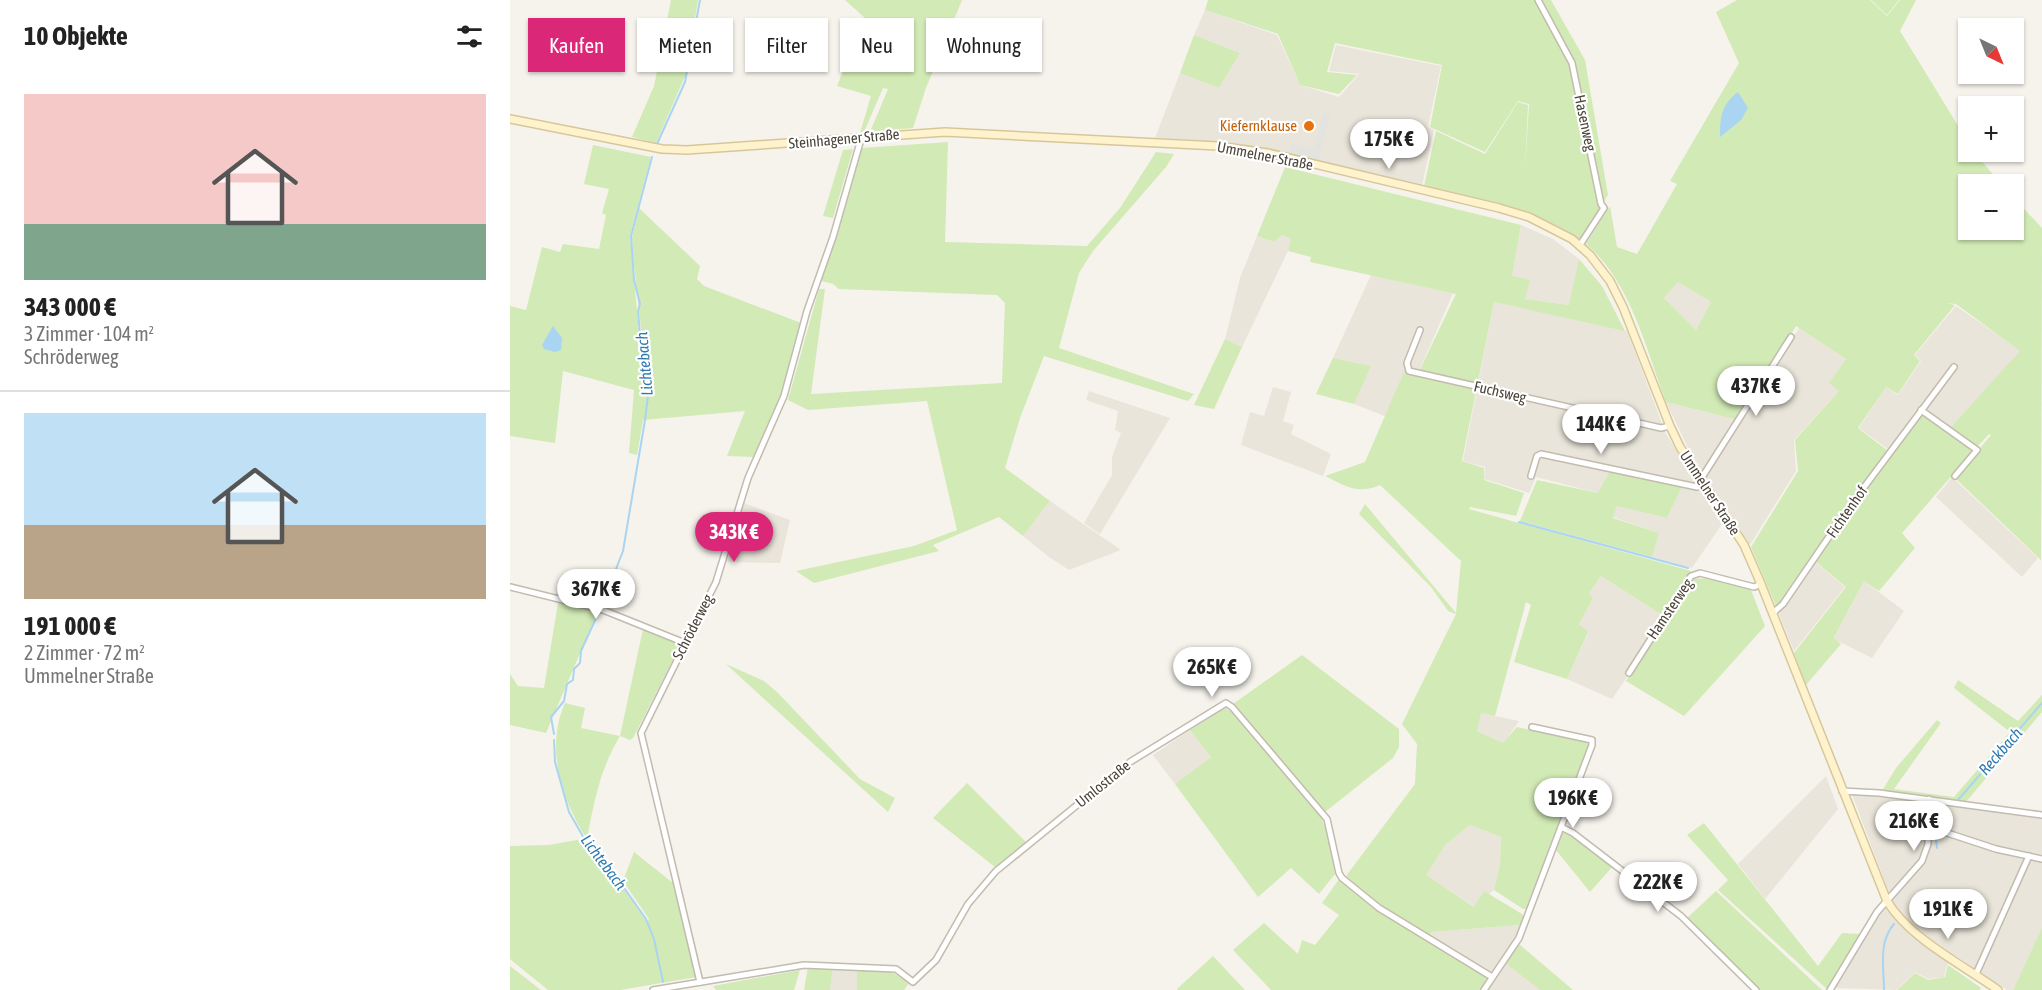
<!DOCTYPE html>
<html lang="de">
<meta charset="utf-8">
<style>
:root{--surface:#fff;--page:#f2f2f2;--text:#222;--muted:#767676;--line:#e0e0e0;--accent:#db2777}
body{margin:0;font-family:"Asap Condensed",sans-serif;background:var(--page);color:var(--text);height:100vh;display:flex;flex-direction:column;font-size:22px;white-space:nowrap}
*{box-sizing:border-box;margin:0}
p{font-size:20px;color:var(--muted)}
.icon{flex:none;width:33px;height:33px;fill:none;stroke:currentColor;stroke-width:2;stroke-linecap:round;stroke-linejoin:round}
.map{position:relative;flex:1;overflow:hidden}
.panel{display:flex;flex-direction:column;background:var(--surface);width:510px}
.panel>*{flex:none}
.top-card{position:absolute;left:18px;top:18px;width:570px;height:54px;display:flex;gap:12px}
.needle{width:39px;rotate:137deg}
.buttons{position:absolute;left:1448px;top:18px;display:grid;gap:12px}
.buttons a{display:grid;place-items:center;width:66px;height:66px;border-radius:0px;background:var(--surface);box-shadow:0 2px 4px #0004;font-size:30px}
.price{position:absolute;translate:-50% -51px;padding:0 14px;border-radius:21px;background:#fff;color:#222;font-size:20px;line-height:39px;filter:drop-shadow(0 2px 3px #0008)}
.price::after{content:'';position:absolute;left:50%;top:36px;width:18px;height:14px;margin-left:-9px;background:inherit;clip-path:polygon(0 0,100% 0,50% 100%)}
.price.current{background:var(--accent);color:#fff}
ul{padding:0;list-style:none}
li{display:grid;align-content:center;gap:12px;height:318px;padding:0 24px}
li+li{border-top:2px solid var(--line)}
li span{display:grid;place-items:center;height:186px;border-radius:0px;color:#555}
li>.icon{margin-inline-start:auto}
span .icon{width:108px;height:108px;fill:#fffc;stroke-width:1}
li b{font-size:26px}
h2{display:flex;justify-content:space-between;align-items:center;height:72px;padding:0 24px;font-size:26px}
.pill{padding:0 21px;border-radius:0px;background:var(--surface);box-shadow:0 2px 4px #0004;font-size:21px;line-height:54px}
.pill.current{background:var(--accent);color:#fff}
main{display:flex;flex:1;min-height:0}
.map>svg:first-child{display:block}
.residential{fill:#eae5da}
.green{fill:#d2eab5;fill-rule:evenodd}
.parking{fill:#e5e3e0}
.water{fill:#a9d4f2}
.lines{fill:none;stroke-linecap:round;stroke-linejoin:round}
.stream{stroke:#a9d4f2;stroke-width:2}
.street-casing{stroke:#c2bbae;stroke-width:8}
.secondary-casing{stroke:#d6c79b;stroke-width:10}
.street{stroke:#fff;stroke-width:5}
.secondary{stroke:#fff3cd;stroke-width:7}
.food-dot{fill:#e8710a;stroke:#fff;stroke-width:2}
.labels{text-anchor:middle;stroke-width:4.5;stroke-linejoin:round;paint-order:stroke}
.street-label{font-size:15px;fill:#4b4439;stroke:#fff}
.food-label{font-size:15px;fill:#c56008;stroke:#fff;text-anchor:end}
.water-label{font-size:16px;font-style:italic;fill:#2e7ab2;stroke:#fff}
</style>
<main>
<section class="panel">
<h2>10 Objekte<svg class="icon" aria-label="filters" viewBox="0 0 24 24"><path d="M4 7h16M4 17h16"/><circle cx="9" cy="7" r="2"/><circle cx="15" cy="17" r="2"/></svg></h2>
<ul>
<li><span style="background:linear-gradient(#f6c9c9 70%,#7fa58c 0)"><svg class="icon" aria-label="home" viewBox="0 0 24 24"><path d="M3 11l9-7 9 7M6 9v11h12V9"/></svg></span><div><b>343 000 €</b><p>3 Zimmer · 104 m²</p><p>Schröderweg</p></div></li>
<li><span style="background:linear-gradient(#bfe0f5 60%,#b9a48a 0)"><svg class="icon" aria-label="home" viewBox="0 0 24 24"><path d="M3 11l9-7 9 7M6 9v11h12V9"/></svg></span><div><b>191 000 €</b><p>2 Zimmer · 72 m²</p><p>Ummelner Straße</p></div></li>
</ul>
</section>
<div class="map">
<svg width="1532" height="990" viewBox="0 0 1532 990">
<rect width="100%" height="100%" fill="#f6f3ec"/>
<g class="residential">
<polygon points="695,10 767,35 790,85 829,97 849,74 819,71 826,45 931,66 918,127 924,130 912,186 776,153 715,142 645,138 670,73 709,88 730,53 684,35"/>
<polygon points="1011,225 1043,239 1069,259 1060,305 1015,299 1002,276"/>
<polygon points="772,235 782,239 778,251 732,347 715,339 730,278 747,236 764,242"/>
<polygon points="861,275 943,293 907,376 894,373 877,417 844,404 860,366 823,358"/>
<polygon points="1168,282 1201,302 1186,330 1154,298"/>
<polygon points="984,302 1117,331 1156,434 1212,524 1182,568 1142,557 1149,533 1103,517 1107,506 1157,518 1172,487 1088,493 1026,477 1019,493 974,479 975,467 953,461"/>
<polygon points="1446,306 1511,351 1440,428 1411,406 1379,450 1349,428 1376,387 1388,395 1411,361 1405,355"/>
<polygon points="1289,328 1336,359 1329,391 1284,440 1286,471 1240,545 1196,477"/>
<polygon points="763,387 781,392 773,421 784,425 781,434 821,454 813,476 731,445 740,412 754,416"/>
<polygon points="579,391 660,418 590,534 574,523 602,475 602,457 611,433 605,430 608,411 576,400"/>
<polygon points="1156,402 1228,420 1194,473 1180,452"/>
<polygon points="1442,477 1528,558 1512,577 1426,497"/>
<polygon points="540,501 611,550 559,570 539,557 513,536"/>
<polygon points="234,503 280,520 270,563 217,562"/>
<polygon points="1304,561 1335,587 1284,651 1269,614"/>
<polygon points="1091,576 1149,613 1159,616 1102,699 1057,679 1078,633 1069,624 1083,598 1079,593"/>
<polygon points="1354,581 1394,611 1362,658 1324,639"/>
<polygon points="971,713 1009,721 993,744 967,731"/>
<polygon points="680,730 701,757 665,784 643,755"/>
<polygon points="1316,776 1328,809 1255,899 1228,864"/>
<polygon points="1341,792 1532,817 1532,927 1503,990 1497,990 1446,956 1437,965 1434,977 1418,979 1405,972 1386,990 1325,988 1370,914 1383,903"/>
<polygon points="960,825 991,837 990,864 984,890 979,894 974,891 965,907 915,875 935,845"/>
<polygon points="1010,925 1006,937 982,972 920,936 921,932"/>
<polygon points="995,963 1030,990 977,990"/>
<polygon points="323,968 347,970 347,990 320,990"/>
</g>
<g class="green">
<polygon points="161,0 188,0 176,74 146,143 122,137 144,86"/>
<polygon points="335,0 452,0 416,88 403,128 360,132 378,89 373,88 354,132 350,133 361,96 327,86 354,17"/>
<path d="M 698,0 L 1041,0 L 1075,60 L 1098,195 L 1070,239 C 1024,208 967,199 914,186 L 926,131 L 975,154 L 1008,102 L 1018,105 L 1015,170 L 1019,104 L 1008,101 L 975,152 L 920,127 L 932,65 L 825,43 L 817,72 L 847,75 L 829,94 L 790,85 L 768,34 L 695,10 Z"/>
<path d="M 1227,0 L 1360,0 L 1377,16 L 1390,0 L 1406,0 L 1390,31 L 1458,142 L 1458,152 L 1464,152 L 1491,184 L 1458,184 L 1458,230 L 1503,230 L 1503,197 L 1532,228 L 1531,560 L 1445,478 L 1481,435 L 1479,434 L 1467,447 L 1440,428 L 1510,351 L 1446,304 L 1436,303 L 1445,305 L 1404,355 L 1410,361 L 1388,394 L 1376,387 L 1348,428 L 1378,451 L 1271,603 L 1266,606 L 1241,547 L 1288,471 L 1285,440 L 1329,391 L 1319,383 L 1336,359 L 1286,326 L 1228,420 L 1156,402 C 1136,349 1121,282 1076,244 L 1100,206 L 1107,247 L 1127,254 L 1167,184 L 1160,181 L 1229,63 L 1206,12 ZM 1168,282 L 1201,302 L 1186,330 L 1154,298 Z"/>
<polygon points="1361,0 1389,0 1377,15"/>
<polygon points="684,35 730,53 709,88 670,73"/>
<polygon points="438,142 435,242 577,246 610,208 646,152 664,154 656,167 583,251 569,273 549,348 684,394 678,401 534,356 510,418 495,468 540,501 513,536 489,517 423,545 429,551 304,583 286,571 404,546 447,530 417,401 298,410 278,400 309,289 315,289 301,394 492,383 495,303 487,295 329,289 323,284 311,281 351,148"/>
<polygon points="83,145 141,157 120,236 133,374 136,373 123,256 122,237 129,208 190,266 187,279 194,286 291,323 271,394 243,457 217,456 235,411 133,420 127,455 119,453 124,390 53,371 45,443 0,436 0,306 16,310 32,247 50,252 53,244 89,249 96,215 92,213 99,189 74,184"/>
<polygon points="343,149 323,218 313,216 333,150"/>
<path d="M 775,167 L 1011,225 L 1002,276 L 1020,280 L 1015,299 L 1059,305 L 1069,259 L 1092,286 L 1115,331 L 984,302 L 952,461 L 974,468 L 974,480 L 1014,493 L 1006,516 L 960,507 L 959,509 L 1181,571 L 1155,613 L 1149,613 L 1091,576 L 1079,593 L 1083,598 L 1069,624 L 1078,632 L 1057,679 L 1004,662 L 1021,605 L 1016,602 L 985,716 L 971,713 L 967,731 L 993,743 L 1007,727 L 1079,743 L 1017,909 L 1013,909 L 984,890 L 990,864 L 991,837 L 960,825 L 935,845 L 916,875 L 964,907 L 974,891 L 1012,914 L 1014,919 L 1010,925 L 921,932 L 920,936 L 868,904 L 836,876 L 905,784 L 907,744 L 892,724 L 946,614 L 938,611 L 921,587 L 849,514 L 855,504 L 946,613 L 951,561 L 870,485 C 848,495 835,486 815,476 L 855,462 L 894,372 L 907,376 L 946,294 L 800,262 L 801,257 L 778,251 L 781,239 L 772,235 L 764,242 L 747,236 Z"/>
<polygon points="715,339 732,347 704,409 684,405"/>
<polygon points="823,358 861,366 844,404 806,394"/>
<polygon points="1414,414 1464,450 1392,533 1405,548 1369,591 1354,581 1324,638 1331,644 1296,685 1284,653 1336,587 1305,561 1410,416"/>
<polygon points="1100,471 1172,487 1157,518 1107,506 1103,518 1149,533 1142,557 1010,521 1027,480 1088,493"/>
<polygon points="1196,578 1241,590 1255,626 1174,716 1116,681 1184,579"/>
<polygon points="48,603 88,611 36,733 0,725 0,674 8,686 34,688"/>
<path d="M 133,629 L 168,643 L 169,648 L 123,738 L 120,740 L 110,736 C 90,769 84,802 77,839 C 51,799 35,748 55,703 L 75,708 L 71,728 L 110,736 Z"/>
<polygon points="792,655 889,729 889,747 883,758 815,812 723,704"/>
<polygon points="216,664 254,681 267,692 350,779 385,798 378,812"/>
<polygon points="1448,680 1508,721 1532,695 1532,712 1455,803 1372,791 1386,768 1427,720 1431,723 1384,789 1444,797 1500,732 1444,688"/>
<polygon points="715,708 724,713 811,817 819,838 825,874 809,894 781,868 748,897 665,784 701,757 680,730"/>
<polygon points="457,783 517,843 488,867 485,867 423,818"/>
<polygon points="1194,823 1308,966 1332,933 1352,934 1318,990 1208,890 1218,880 1177,835"/>
<polygon points="1052,832 1063,835 1103,866 1080,892 1046,850"/>
<polygon points="72,839 102,873 137,922 139,919 113,881 124,852 163,883 187,977 110,990 38,990 0,959 0,846 39,845"/>
<polygon points="830,878 865,908 978,978 970,990 761,990 723,950 754,923 788,954 792,940 805,945 829,915 812,903"/>
<polygon points="1206,891 1312,990 1249,990 1177,918"/>
<polygon points="1532,927 1532,990 1503,990"/>
<polygon points="1009,944 1063,990 1030,990 995,963"/>
<polygon points="703,956 735,990 668,990 667,989"/>
<polygon points="1438,965 1471,988 1470,990 1387,990 1405,973 1418,980 1435,977"/>
<polygon points="0,966 31,990 0,990"/>
<polygon points="298,967 323,968 320,990 294,990"/>
<polygon points="290,970 284,990 206,990 203,986"/>
<polygon points="347,970 380,971 399,983 394,990 347,990"/>
</g>
<polygon class="parking" points="813,113 820,115 808,161 780,153 781,143 804,148"/>
<g class="water">
<path d="M 1228,92 L 1238,108 L 1231,120 L 1210,137 C 1210,117 1211,105 1228,92 Z"/>
<polygon points="43,326 52,338 51,350 45,352 34,349 32,345"/>
</g>
<g class="lines">
<g class="stream">
<polyline points="147,144 175,82 190,0"/>
<polyline points="1009,522 1178,568"/>
<polyline points="92,605 113,551 135,420 138,396 134,349 131,346 128,311 130,304 124,280 121,236 142,157"/>
<polyline points="44,734 41,717 54,701 57,684 63,680 64,669 70,663 71,651 88,614"/>
<polyline points="44,740 45,762 59,812 75,840 100,868 136,919 144,939 153,982"/>
<polyline points="1448,800 1532,703"/>
<polyline points="1427,848 1426,840 1432,834"/>
<path d="M 1374,990 C 1374,968 1368,942 1384,924"/>
</g>
<g class="street-casing">
<g id="street">
<polyline points="1028,0 1062,63 1091,204 1094,208 1070,245"/>
<polyline points="910,330 897,363 899,371 1151,428 1160,426"/>
<polyline points="1411,410 1467,450 1445,476"/>
<polyline points="1021,476 1027,456 1031,454 1187,487 1195,486"/>
<polyline points="1191,479 1281,337"/>
<polyline points="0,587 93,610 175,643"/>
<polyline points="1263,613 1273,604 1340,506 1444,367"/>
<polyline points="1119,673 1181,576 1190,573 1244,587 1251,584"/>
<polyline points="1332,791 1369,793 1532,815"/>
<polyline points="1051,827 1063,833 1171,916 1246,990"/>
<polyline points="1419,827 1486,849 1532,859"/>
<polyline points="1466,974 1519,856"/>
<polyline points="190,982 131,733 206,582 238,478 274,396 297,311 323,237 351,139"/>
<polyline points="143,990 294,965 386,969 403,982 426,960 458,904 486,871 620,762 716,703 722,707 817,819 829,873 832,878 869,908 982,977"/>
<polyline points="974,990 1009,938 1082,745 1082,740 1022,727"/>
<polyline points="1320,990 1367,912 1412,861 1418,844 1419,799"/>
</g>
</g>
<g class="secondary-casing">
<path id="secondary" d="M 0,119 L 152,149 L 177,150 L 435,132 L 708,146 L 758,153 L 989,208 L 1019,217 L 1062,239 L 1080,255 L 1100,281 L 1113,307 L 1160,426 L 1170,447 L 1234,545 L 1251,584 L 1377,901 C 1399,938 1453,965 1488,990"/>
</g>
<use href="#street" class="street"/>
<use href="#secondary" class="secondary"/>
</g>
<circle class="food-dot" cx="799" cy="126" r="6"/>
<g class="labels">
<g class="street-label">
<text transform="translate(1075 123) rotate(78)" y="5">Hasenweg</text>
<text transform="translate(334 139) rotate(-5)" y="5">Steinhagener Straße</text>
<text transform="translate(755 156) rotate(11)" y="5">Ummelner Straße</text>
<text transform="translate(990 392) rotate(13)" y="5">Fuchsweg</text>
<text transform="translate(1200 493) rotate(57)" y="5">Ummelner Straße</text>
<text transform="translate(1337 512) rotate(-55)" y="5">Fichtenhof</text>
<text transform="translate(1160 609) rotate(-56)" y="5">Hamsterweg</text>
<text transform="translate(183 627) rotate(-63)" y="5">Schröderweg</text>
<text transform="translate(593 784) rotate(-39)" y="5">Umlostraße</text>
</g>
<g class="food-label">
<text x="787" y="131">Kiefernklause</text>
</g>
<g class="water-label">
<text transform="translate(134 364) rotate(-95)" y="6">Lichtebach</text>
<text transform="translate(1490 751) rotate(-49)" y="6">Reckbach</text>
<text transform="translate(94 862) rotate(53)" y="6">Lichtebach</text>
</g>
</g>
</svg>
<div class="buttons">
<a><svg class="needle" viewBox="-14 -14 28 28"><path d="M0-13l5 13h-10z" fill="#e53935"/><path d="M0 13l5-13h-10z" fill="#767676"/></svg></a>
<a>+</a>
<a>−</a>
</div>
<b class="price" style="left:879px;top:170px">175K €</b>
<b class="price" style="left:1246px;top:417px">437K €</b>
<b class="price" style="left:1091px;top:455px">144K €</b>
<b class="price current" style="left:224px;top:563px">343K €</b>
<b class="price" style="left:86px;top:620px">367K €</b>
<b class="price" style="left:702px;top:698px">265K €</b>
<b class="price" style="left:1063px;top:829px">196K €</b>
<b class="price" style="left:1404px;top:852px">216K €</b>
<b class="price" style="left:1148px;top:913px">222K €</b>
<b class="price" style="left:1438px;top:940px">191K €</b>
<div class="top-card">
<a class="pill current">Kaufen</a>
<a class="pill">Mieten</a>
<a class="pill">Filter</a>
<a class="pill">Neu</a>
<a class="pill">Wohnung</a>
</div>
</div>
</main>
